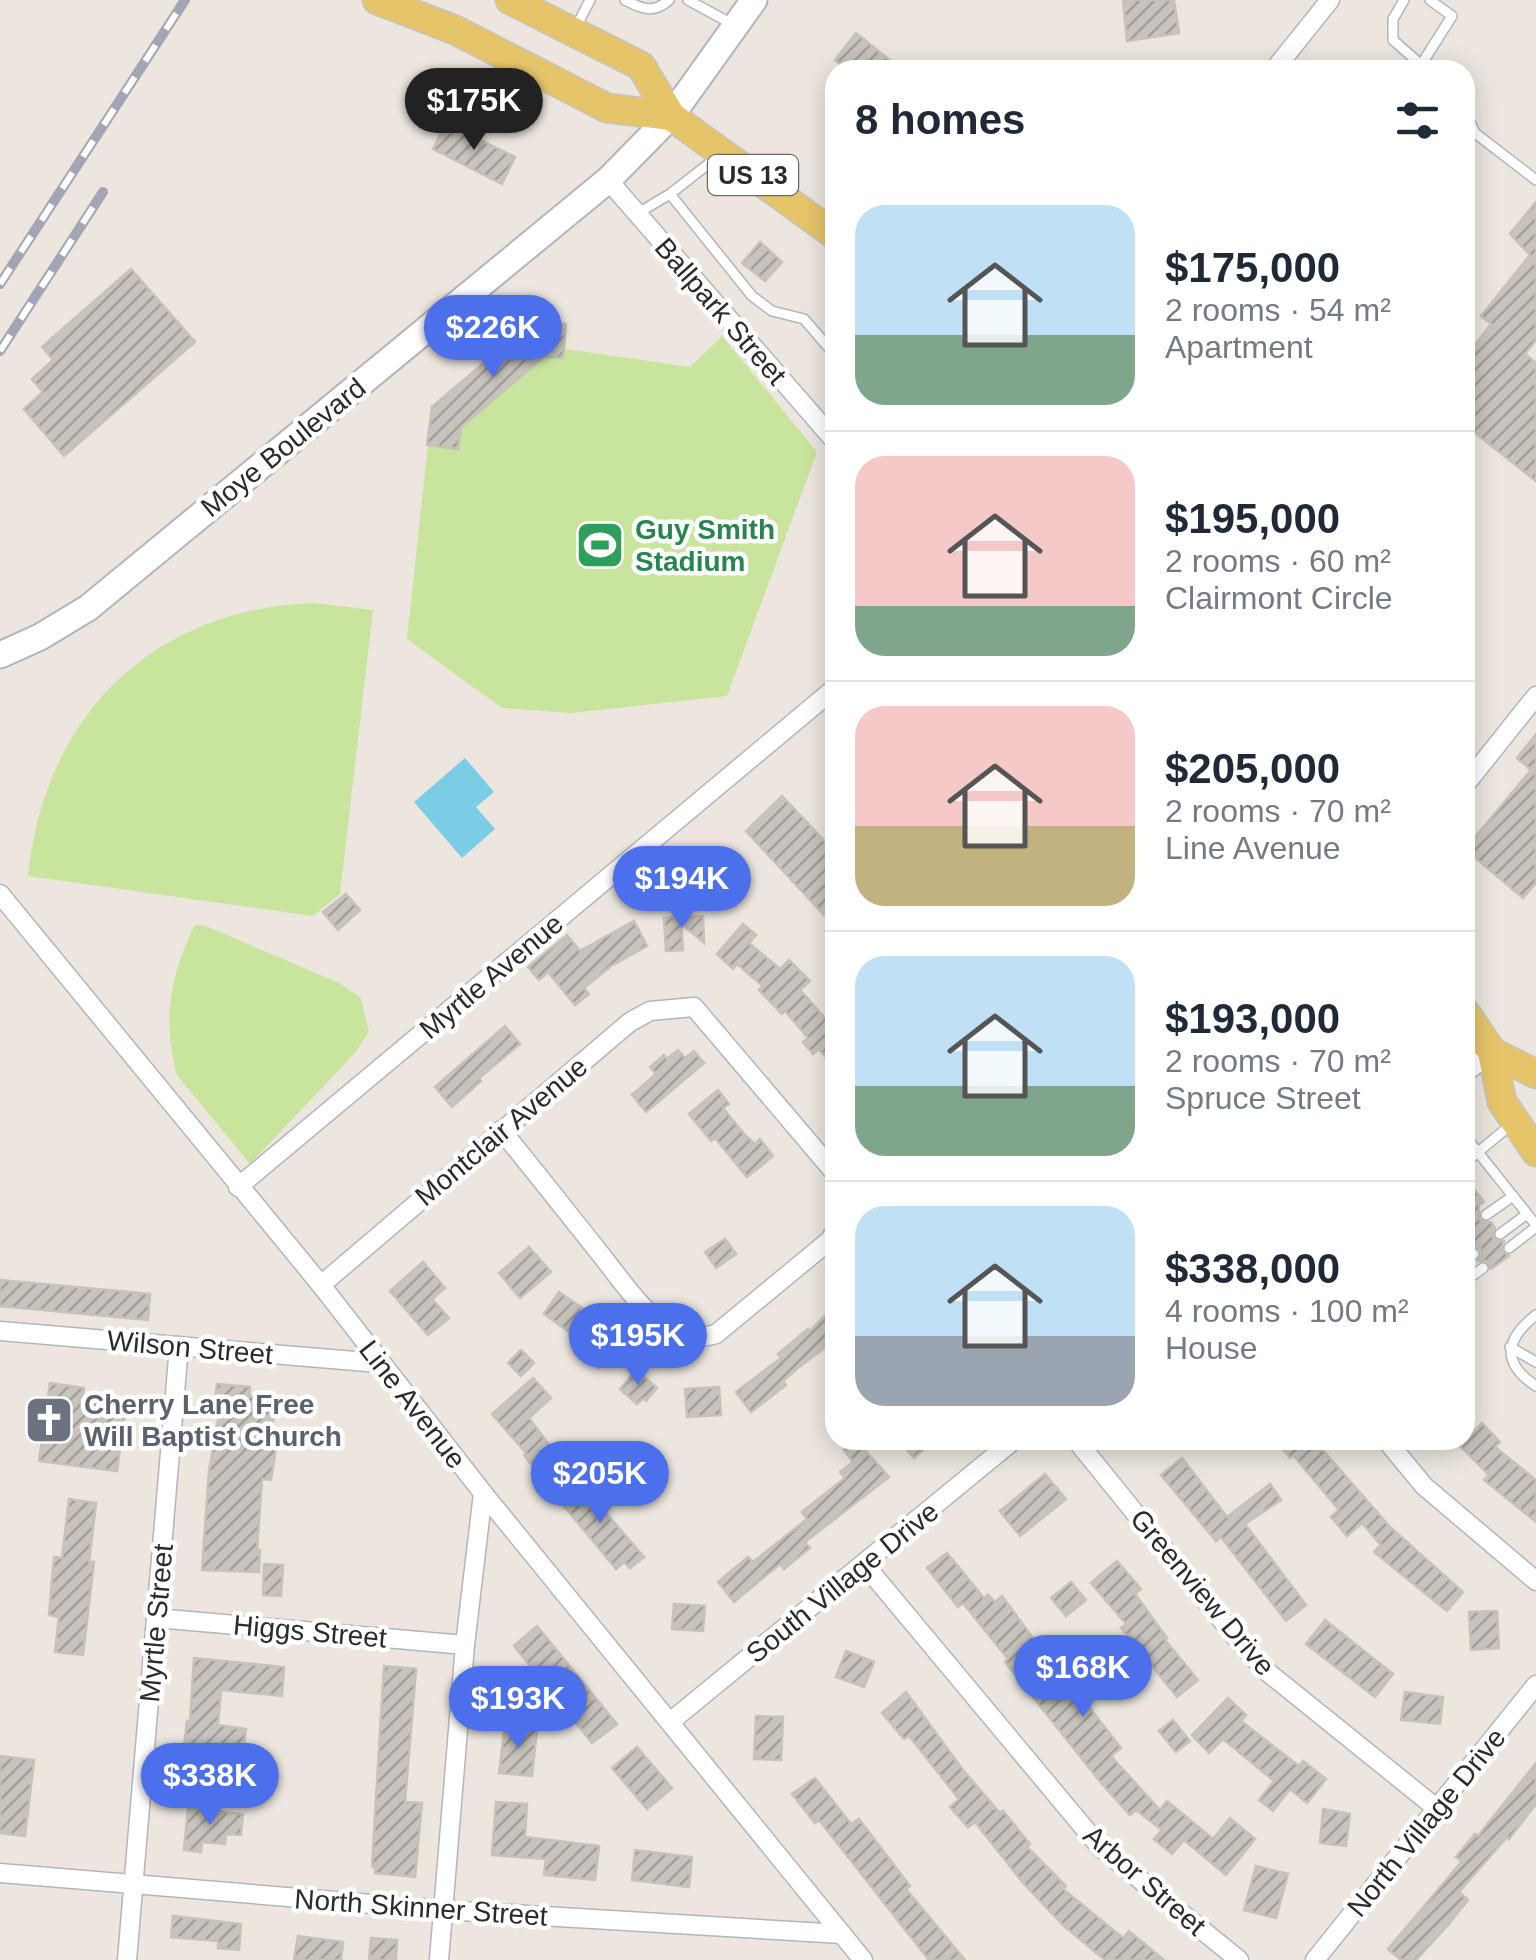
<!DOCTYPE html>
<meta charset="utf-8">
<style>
:root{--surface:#fff;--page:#f6f6f7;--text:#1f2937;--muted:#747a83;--line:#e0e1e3;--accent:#4c70eb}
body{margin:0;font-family:Arial,sans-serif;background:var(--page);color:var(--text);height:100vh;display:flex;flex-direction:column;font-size:38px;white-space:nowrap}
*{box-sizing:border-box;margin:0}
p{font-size:32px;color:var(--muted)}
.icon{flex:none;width:55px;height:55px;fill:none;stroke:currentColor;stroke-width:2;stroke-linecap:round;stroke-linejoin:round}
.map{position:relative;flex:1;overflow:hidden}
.drawer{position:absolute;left:825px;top:60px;width:650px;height:1390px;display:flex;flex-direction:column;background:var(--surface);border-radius:30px;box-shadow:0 5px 25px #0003}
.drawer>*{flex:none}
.price{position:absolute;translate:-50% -85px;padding:0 22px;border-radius:35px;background:var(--accent);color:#fff;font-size:32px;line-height:65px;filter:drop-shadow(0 2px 5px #0008)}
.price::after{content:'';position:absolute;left:50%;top:60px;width:30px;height:22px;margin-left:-15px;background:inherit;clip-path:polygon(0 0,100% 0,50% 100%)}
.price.current{background:#222;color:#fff}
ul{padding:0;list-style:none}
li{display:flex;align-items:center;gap:30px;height:250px;padding:0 30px}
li+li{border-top:2px solid var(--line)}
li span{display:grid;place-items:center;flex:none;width:280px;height:200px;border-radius:30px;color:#555}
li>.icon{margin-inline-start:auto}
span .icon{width:120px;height:120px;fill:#fffc;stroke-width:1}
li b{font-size:42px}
h2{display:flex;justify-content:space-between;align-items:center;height:120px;padding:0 30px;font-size:42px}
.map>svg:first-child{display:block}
.pitch{fill:#c9e49c}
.water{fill:#7bcde5}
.building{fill:url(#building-hatch);stroke:#c7c1b8;stroke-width:2.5}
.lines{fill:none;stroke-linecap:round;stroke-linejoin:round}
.service-casing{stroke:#b2b5be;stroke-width:12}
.minor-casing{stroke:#b2b5be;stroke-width:21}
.secondary-casing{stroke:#b2b5be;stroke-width:29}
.primary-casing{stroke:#c4c4c4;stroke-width:31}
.service{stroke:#fff;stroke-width:9}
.minor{stroke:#fff;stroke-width:18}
.secondary{stroke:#fff;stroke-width:25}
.primary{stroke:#e6c46a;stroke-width:28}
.rail-casing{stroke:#a2a5b4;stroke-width:10}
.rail{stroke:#fff;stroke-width:6;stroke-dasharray:19;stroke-linecap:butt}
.labels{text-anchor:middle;stroke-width:9;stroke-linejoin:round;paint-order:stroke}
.shield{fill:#fff;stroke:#6b6b6b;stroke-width:2.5}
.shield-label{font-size:25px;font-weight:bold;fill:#2b2b2b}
.street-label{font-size:28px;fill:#2b2b2b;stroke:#fff}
.leisure-label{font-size:28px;font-weight:bold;fill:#27864d;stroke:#fff;text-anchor:start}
.worship-label{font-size:28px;font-weight:bold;fill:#5b616d;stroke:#fff;text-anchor:start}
</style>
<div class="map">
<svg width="1536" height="1960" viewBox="0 0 1536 1960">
<defs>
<pattern id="building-hatch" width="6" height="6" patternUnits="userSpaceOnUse" patternTransform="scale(2.5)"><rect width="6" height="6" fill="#c8c4bd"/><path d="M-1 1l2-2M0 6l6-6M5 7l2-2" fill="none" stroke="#a39f9a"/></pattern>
</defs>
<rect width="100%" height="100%" fill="#ece6df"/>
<g class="pitch">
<polygon points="532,322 566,324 565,349 690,367 722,336 817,452 727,696 571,713 502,708 407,639 432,407"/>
<path d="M 313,603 L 373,610 L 340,894 L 313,916 L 28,876 C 44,716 152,609 313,603 Z"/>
<path d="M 195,925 L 203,925 L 339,983 L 361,998 L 369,1032 L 354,1054 L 250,1164 L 177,1075 C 162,1021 170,974 195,925 Z"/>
</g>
<polygon class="water" points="465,758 494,792 476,807 495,829 462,858 414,802"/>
<g class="building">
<polygon points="1123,0 1174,0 1179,33 1127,41"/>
<polygon points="856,33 902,70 847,70 835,60"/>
<polygon points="446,123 515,157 502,184 433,149"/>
<polygon points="1536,202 1536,340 1525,354 1536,363 1536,481 1465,425 1465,358 1491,324 1481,316 1530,255 1510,234"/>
<polygon points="760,242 782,262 765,281 742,263"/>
<polygon points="131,269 195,342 64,456 24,409 43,392 32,379 53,360 42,347"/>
<polygon points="532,322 566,324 563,358 544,357 461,427 458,449 427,445 432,407"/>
<polygon points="1536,734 1536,883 1523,898 1465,849 1531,770 1517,758"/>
<polygon points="782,796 835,852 835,905 824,915 746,831"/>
<polygon points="346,894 360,910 338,930 323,912"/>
<polygon points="703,916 704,943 681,923 683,950 666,951 664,918"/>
<polygon points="634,921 647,946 611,966 584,988 589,994 575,1005 548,972 539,980 528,967 567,935 580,951"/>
<polygon points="743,924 756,935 749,943 780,969 789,960 810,981 800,990 835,1029 835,1069 819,1049 813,1054 803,1042 808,1038 785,1011 782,1014 759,990 763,986 737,964 733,969 717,954"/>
<polygon points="505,1026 520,1044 479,1078 481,1081 452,1107 435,1087"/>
<polygon points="678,1050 685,1058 694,1051 704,1063 646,1112 632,1095 656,1074 650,1067 664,1055 667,1059"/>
<polygon points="718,1090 729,1104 723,1108 745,1135 755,1144 760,1139 773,1156 747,1177 715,1138 711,1141 689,1114"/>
<polygon points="1465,1177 1484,1202 1479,1205 1479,1219 1484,1223 1491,1222 1495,1228 1493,1238 1504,1241 1501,1250 1509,1256 1491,1269 1487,1261 1478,1261 1482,1254 1480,1248 1469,1248 1465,1242"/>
<polygon points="725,1239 736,1254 716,1268 705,1252"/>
<polygon points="529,1247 551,1272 520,1298 499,1273"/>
<polygon points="423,1262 445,1288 432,1299 449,1318 428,1335 390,1291"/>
<polygon points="0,1280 150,1294 148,1320 0,1306"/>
<polygon points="559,1292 582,1308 579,1314 617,1347 599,1368 575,1347 580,1340 544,1314"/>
<polygon points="835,1306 835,1340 799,1367 783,1381 786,1385 751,1412 736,1392 781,1358 778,1354 808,1329 810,1331"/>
<polygon points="521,1350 534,1363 521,1376 508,1363"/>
<polygon points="636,1370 657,1388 646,1401 644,1398 637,1404 620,1389"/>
<polygon points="533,1378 551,1398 529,1418 560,1459 539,1475 524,1455 526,1453 492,1414"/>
<polygon points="50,1383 84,1388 83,1397 109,1400 108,1410 125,1412 117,1471 39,1461"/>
<polygon points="217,1384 250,1387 249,1396 276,1399 270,1447 276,1448 271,1480 262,1479 257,1550 260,1550 259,1572 202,1570 209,1471 220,1409 214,1408"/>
<polygon points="719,1387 721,1415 687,1417 685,1389"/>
<polygon points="1482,1423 1500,1442 1495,1447 1536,1480 1536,1522 1484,1480 1489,1475 1460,1446"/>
<polygon points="856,1440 889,1477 805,1542 810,1548 784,1569 780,1564 734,1602 718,1582 748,1557 753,1562 807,1519 802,1512 845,1478 840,1472 853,1462 844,1450"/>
<polygon points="898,1440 934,1440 914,1458"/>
<polygon points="1275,1440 1314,1440 1390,1527 1463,1592 1447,1611 1374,1552 1381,1545 1362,1523 1347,1536 1331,1517 1339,1510 1293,1455 1290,1458"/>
<polygon points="1182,1458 1227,1517 1270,1484 1281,1500 1245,1524 1306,1605 1286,1621 1221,1537 1216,1541 1161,1475"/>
<polygon points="1045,1474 1066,1499 1020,1536 1000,1511"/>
<polygon points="583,1479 604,1505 601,1507 644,1557 630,1568 624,1562 616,1569 558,1499"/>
<polygon points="69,1499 96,1503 89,1562 94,1562 83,1655 55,1652 59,1617 49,1615 54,1557 62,1558"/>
<polygon points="947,1553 984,1598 988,1595 995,1602 1002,1596 1061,1676 1088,1646 1101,1658 1072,1685 1121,1748 1111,1756 1160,1810 1167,1801 1213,1839 1230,1818 1255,1839 1226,1875 1184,1840 1172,1854 1154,1839 1162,1830 1136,1810 1130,1815 1102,1784 1005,1662 1008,1659 963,1603 958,1607 927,1568"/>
<polygon points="1117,1561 1141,1589 1135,1594 1167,1638 1165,1640 1198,1680 1177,1697 1121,1628 1126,1624 1091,1583"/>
<polygon points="264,1564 283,1565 281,1596 263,1595"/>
<polygon points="1071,1582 1086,1600 1066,1616 1051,1598"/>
<polygon points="674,1604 705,1606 703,1631 672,1629"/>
<polygon points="1497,1611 1499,1648 1471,1650 1469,1612"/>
<polygon points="1325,1620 1393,1674 1375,1697 1306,1644"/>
<polygon points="537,1626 617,1724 592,1743 514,1646"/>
<polygon points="846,1651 874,1662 864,1687 836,1677"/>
<polygon points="194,1658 284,1667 282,1696 221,1690 218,1725 246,1729 244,1745 236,1744 234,1762 183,1756 187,1721 190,1722"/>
<polygon points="384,1666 416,1669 405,1802 422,1803 415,1877 375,1873 375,1867 372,1866"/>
<polygon points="906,1692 963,1770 1000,1813 1003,1811 1030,1844 1027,1847 1066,1886 1063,1889 1123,1938 1129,1931 1164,1960 1105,1960 1064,1926 1024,1884 975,1822 968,1827 950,1807 959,1799 909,1736 904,1739 882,1713"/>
<polygon points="1405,1692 1443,1697 1440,1724 1401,1720"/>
<polygon points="1228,1698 1246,1715 1241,1721 1299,1766 1303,1761 1326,1779 1307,1803 1290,1789 1273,1811 1259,1800 1274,1781 1223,1739 1209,1753 1192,1735"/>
<polygon points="756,1716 783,1717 781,1760 754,1759"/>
<polygon points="1173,1720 1190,1741 1176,1752 1159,1731"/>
<polygon points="505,1725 537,1729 532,1776 499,1773"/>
<polygon points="637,1747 672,1788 647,1809 612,1768"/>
<polygon points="0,1756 34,1760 25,1836 0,1833"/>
<polygon points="1536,1763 1536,1804 1509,1839 1507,1837 1459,1892 1468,1900 1448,1925 1416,1960 1401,1960 1388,1949 1462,1861 1456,1857 1475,1834 1478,1836"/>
<polygon points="815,1778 851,1824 859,1819 910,1886 906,1889 965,1960 929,1960 819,1820 815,1823 792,1794"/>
<polygon points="496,1802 527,1804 525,1837 599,1846 595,1880 544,1875 546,1859 492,1855"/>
<polygon points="188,1808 243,1814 241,1835 226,1834 225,1844 202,1842 201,1852 184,1850"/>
<polygon points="1323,1809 1350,1814 1346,1846 1320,1843"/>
<polygon points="635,1850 692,1857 689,1887 632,1880"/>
<polygon points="1256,1866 1288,1874 1276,1918 1244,1910"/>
<polygon points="173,1916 241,1924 239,1950 218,1948 218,1941 171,1937"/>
<polygon points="298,1936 343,1942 341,1960 294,1960"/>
<polygon points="371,1938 397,1940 396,1960 369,1960"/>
</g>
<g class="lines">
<g class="service-casing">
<g id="service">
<path d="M 625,0 C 642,9 654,14 669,0"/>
<polyline points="688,0 734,25"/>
<polyline points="1404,0 1393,19 1393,40 1427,70"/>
<polyline points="575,29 590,0"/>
<polyline points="1421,65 1452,16 1430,0"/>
<polyline points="1465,112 1475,133 1536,180"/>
<polyline points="720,155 670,194 752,296 772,311 804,319 835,355"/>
<polyline points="638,213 670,194"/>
<polyline points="1465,1136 1536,1225"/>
<polyline points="1465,1163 1513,1123"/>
<polyline points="1486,1215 1513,1196"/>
<polyline points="1500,1234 1527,1214"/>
<polyline points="1509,1248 1536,1227"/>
<polyline points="1465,1261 1474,1254"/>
<polyline points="1465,1281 1483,1268"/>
<path d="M 1536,1315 C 1505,1339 1501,1363 1536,1386"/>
<polyline points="1510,1347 1536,1362"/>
</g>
</g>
<g class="minor-casing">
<g id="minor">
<polyline points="1274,70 1330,0"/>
<polyline points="608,180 835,441"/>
<polyline points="1465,785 1536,696"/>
<polyline points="0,894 321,1285 483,1493 863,1960"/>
<polyline points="1465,1073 1492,1052"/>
<path d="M 501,1130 C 534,1170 566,1211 598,1251 C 619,1277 642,1313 671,1330 C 687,1338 699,1339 716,1334 L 830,1240 L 835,1231"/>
<polyline points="238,1187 835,688"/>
<polyline points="321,1285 630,1022 650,1011 694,1007 835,1173"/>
<polyline points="0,1331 379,1363"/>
<polyline points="1076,1440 1237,1639 1265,1670 1435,1807"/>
<polyline points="1386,1440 1424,1486 1536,1581"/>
<polyline points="864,1564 1100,1847 1239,1960"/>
<polyline points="156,1618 465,1645"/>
<polyline points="670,1722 1014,1440"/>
<polyline points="0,1873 444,1910 842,1934"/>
<polyline points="127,1960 179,1346"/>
<polyline points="439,1960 465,1645 483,1493"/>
<polyline points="1315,1960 1536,1685"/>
</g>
</g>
<g class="secondary-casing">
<polyline id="secondary" points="0,655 40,637 88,608 608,180 671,116 754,0"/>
</g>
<g class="primary-casing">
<g id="primary">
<polyline points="377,0 455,30 607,108 671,116"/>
<polyline points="510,0 641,66 671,116 835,235"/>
<polyline points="1465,1012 1492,1052 1502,1102 1536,1152"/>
<polyline points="1492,1052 1536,1074"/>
</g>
</g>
<use href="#service" class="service"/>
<use href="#minor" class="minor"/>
<use href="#secondary" class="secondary"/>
<use href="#primary" class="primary"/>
<g class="rail-casing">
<g id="rail">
<polyline points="0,284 185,0"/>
<polyline points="0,351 103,192"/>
</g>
</g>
<use href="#rail" class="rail"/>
</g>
<defs>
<g id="stadium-square" transform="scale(2.5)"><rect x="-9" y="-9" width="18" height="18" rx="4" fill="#2e9e5b" stroke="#fff"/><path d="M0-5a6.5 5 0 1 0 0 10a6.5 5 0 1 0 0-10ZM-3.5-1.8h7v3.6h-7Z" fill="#fff"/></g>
<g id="church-square" transform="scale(2.5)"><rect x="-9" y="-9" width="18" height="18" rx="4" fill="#6b7280" stroke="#fff"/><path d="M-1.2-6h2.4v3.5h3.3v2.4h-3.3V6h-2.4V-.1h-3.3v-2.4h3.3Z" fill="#fff"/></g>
</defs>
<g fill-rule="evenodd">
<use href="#stadium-square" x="600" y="545"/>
<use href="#church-square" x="49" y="1420"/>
</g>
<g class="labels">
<rect class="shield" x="708" y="155" width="90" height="40" rx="8"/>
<g class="shield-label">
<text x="753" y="184">US 13</text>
</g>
<g class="street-label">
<text transform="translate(721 311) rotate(49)" y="10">Ballpark Street</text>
<text transform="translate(283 447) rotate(-39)" y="10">Moye Boulevard</text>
<text transform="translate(491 976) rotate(-40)" y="10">Myrtle Avenue</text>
<text transform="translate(501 1131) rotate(-40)" y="10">Montclair Avenue</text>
<text transform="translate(190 1347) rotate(5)" y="10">Wilson Street</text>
<text transform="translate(413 1404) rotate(52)" y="10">Line Avenue</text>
<text transform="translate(842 1582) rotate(-39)" y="10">South Village Drive</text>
<text transform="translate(1203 1592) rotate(50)" y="10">Greenview Drive</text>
<text transform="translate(156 1623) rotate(-85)" y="10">Myrtle Street</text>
<text transform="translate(310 1631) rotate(5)" y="10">Higgs Street</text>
<text transform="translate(1426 1822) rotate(-51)" y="10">North Village Drive</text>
<text transform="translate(1145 1880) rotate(41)" y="10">Arbor Street</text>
<text transform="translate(421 1907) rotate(4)" y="10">North Skinner Street</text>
</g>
<g class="leisure-label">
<text x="635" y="539">Guy Smith<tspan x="635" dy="32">Stadium</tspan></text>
</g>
<g class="worship-label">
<text x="84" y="1414">Cherry Lane Free<tspan x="84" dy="32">Will Baptist Church</tspan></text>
</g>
</g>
</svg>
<b class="price current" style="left:474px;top:153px">$175K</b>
<b class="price" style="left:493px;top:380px">$226K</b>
<b class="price" style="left:682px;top:931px">$194K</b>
<b class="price" style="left:638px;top:1388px">$195K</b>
<b class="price" style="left:600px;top:1526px">$205K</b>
<b class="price" style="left:1083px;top:1720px">$168K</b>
<b class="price" style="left:518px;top:1751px">$193K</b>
<b class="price" style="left:210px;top:1828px">$338K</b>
<section class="drawer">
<h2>8 homes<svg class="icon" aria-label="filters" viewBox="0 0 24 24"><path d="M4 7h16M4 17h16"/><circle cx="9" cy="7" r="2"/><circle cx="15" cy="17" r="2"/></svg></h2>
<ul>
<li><span style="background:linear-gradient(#bfe0f5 65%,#7fa58c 0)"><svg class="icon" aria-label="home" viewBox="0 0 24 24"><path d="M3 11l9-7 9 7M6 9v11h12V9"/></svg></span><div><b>$175,000</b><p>2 rooms · 54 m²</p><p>Apartment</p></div></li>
<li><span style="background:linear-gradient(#f6c9c9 75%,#7fa58c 0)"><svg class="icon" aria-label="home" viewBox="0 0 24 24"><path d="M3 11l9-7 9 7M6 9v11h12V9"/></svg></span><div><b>$195,000</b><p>2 rooms · 60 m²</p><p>Clairmont Circle</p></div></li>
<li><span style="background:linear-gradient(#f6c9c9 60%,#c2b280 0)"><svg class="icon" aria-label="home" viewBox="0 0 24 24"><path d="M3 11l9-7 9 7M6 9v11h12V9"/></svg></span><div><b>$205,000</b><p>2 rooms · 70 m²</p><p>Line Avenue</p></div></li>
<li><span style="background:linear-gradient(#bfe0f5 65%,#7fa58c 0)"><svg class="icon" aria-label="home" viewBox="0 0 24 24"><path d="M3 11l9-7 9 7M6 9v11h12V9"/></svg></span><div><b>$193,000</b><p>2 rooms · 70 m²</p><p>Spruce Street</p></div></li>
<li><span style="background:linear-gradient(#bfe0f5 65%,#9aa5b1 0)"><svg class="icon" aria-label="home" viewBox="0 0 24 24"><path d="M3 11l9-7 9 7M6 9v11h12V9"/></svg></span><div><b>$338,000</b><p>4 rooms · 100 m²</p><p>House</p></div></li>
</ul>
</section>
</div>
